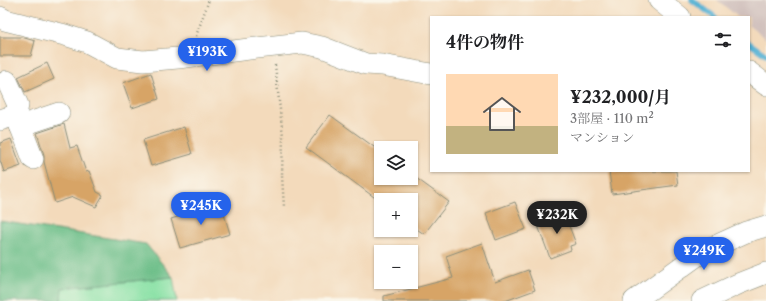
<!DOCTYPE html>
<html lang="ja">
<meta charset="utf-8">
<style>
:root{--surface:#fff;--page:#f2f2f2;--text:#202124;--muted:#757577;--line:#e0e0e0;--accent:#2563eb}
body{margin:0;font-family:"Libre Caslon Text","Noto Serif JP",serif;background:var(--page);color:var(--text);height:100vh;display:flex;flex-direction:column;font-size:15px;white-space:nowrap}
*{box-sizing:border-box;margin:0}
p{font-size:13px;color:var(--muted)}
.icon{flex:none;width:22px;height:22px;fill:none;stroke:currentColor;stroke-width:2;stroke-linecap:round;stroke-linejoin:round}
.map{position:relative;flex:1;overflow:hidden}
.panel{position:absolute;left:430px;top:16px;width:320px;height:156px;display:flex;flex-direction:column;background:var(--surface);border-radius:0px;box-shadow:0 1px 3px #0004}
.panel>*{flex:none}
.fabs{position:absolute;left:374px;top:141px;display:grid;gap:8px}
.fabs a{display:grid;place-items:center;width:44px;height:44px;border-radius:0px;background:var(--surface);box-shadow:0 1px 3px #0004;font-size:20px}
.price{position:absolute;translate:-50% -34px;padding:0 9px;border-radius:14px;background:var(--accent);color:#fff;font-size:13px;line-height:26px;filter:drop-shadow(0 1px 2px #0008)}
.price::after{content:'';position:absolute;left:50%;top:24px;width:12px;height:9px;margin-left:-6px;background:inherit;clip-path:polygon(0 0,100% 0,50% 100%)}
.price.current{background:#222;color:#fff}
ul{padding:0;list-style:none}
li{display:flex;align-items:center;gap:12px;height:100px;padding:0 16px}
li+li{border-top:1px solid var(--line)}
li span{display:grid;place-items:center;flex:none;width:112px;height:80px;border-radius:0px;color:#555}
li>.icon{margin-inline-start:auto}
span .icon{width:48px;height:48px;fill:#fffc;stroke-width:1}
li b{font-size:17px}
h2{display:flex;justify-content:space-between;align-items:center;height:48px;padding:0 16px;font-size:17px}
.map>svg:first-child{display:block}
.industrial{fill:#d0c0bc}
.green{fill:#88e1a5;stroke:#548f6c}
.forest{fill:#6ebf8a;stroke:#467e5f}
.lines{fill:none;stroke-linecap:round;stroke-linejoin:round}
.stream{stroke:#56b2d4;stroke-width:5.5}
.building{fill:#d7a466}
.minor-casing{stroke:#898c78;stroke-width:22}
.path{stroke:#898c78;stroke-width:2.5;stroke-dasharray:1 3;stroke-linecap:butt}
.minor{stroke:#fff;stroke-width:21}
</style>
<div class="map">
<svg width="766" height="301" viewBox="0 0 766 301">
<rect width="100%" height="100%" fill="#fbf7ec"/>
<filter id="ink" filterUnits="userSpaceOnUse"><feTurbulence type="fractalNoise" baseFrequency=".025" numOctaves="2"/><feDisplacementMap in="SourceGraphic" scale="8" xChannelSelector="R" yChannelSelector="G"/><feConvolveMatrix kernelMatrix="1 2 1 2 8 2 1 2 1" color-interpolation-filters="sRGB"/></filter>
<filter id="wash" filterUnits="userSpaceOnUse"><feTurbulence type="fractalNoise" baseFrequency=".012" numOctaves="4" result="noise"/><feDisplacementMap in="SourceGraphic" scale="16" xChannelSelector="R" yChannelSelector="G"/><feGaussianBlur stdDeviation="0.9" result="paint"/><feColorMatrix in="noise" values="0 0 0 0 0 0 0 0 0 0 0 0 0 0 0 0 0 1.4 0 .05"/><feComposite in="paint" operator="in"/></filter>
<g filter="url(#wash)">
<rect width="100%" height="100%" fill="#f3dabb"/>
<polygon class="industrial" points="717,0 766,0 766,39 749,26 749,17 738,17"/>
<polygon class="green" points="173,277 177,301 61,301 61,288"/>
<polygon class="forest" points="0,221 146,244 173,277 62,288 61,301 0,301"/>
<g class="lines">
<g class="stream">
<polyline points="692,0 715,17"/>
<polyline points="749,43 766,55"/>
</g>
</g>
<g id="blocks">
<g class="building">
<polygon points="0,37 21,37 35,41 31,56 0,56"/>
<polygon points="47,63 54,79 25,92 18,77"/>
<polygon points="151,73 159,99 132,108 123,83"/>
<polygon points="330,115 381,152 381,178 416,178 449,202 424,234 411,225 411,200 378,200 306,147"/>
<polygon points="64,124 70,148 77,146 86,172 89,171 97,192 103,195 96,207 73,197 55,203 44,162 44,155 37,133"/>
<polygon points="184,127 192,154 151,166 143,140"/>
<polygon points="11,139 21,166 4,172 0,160 0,143"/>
<polygon points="609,171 676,171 678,185 612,194"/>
<polygon points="515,202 526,229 496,240 486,213"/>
<polygon points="221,204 230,234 180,248 171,219"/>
<polygon points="564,213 576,244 570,246 571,250 550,258 537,223"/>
<polygon points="482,243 495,282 528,270 535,290 505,301 384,301 384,296 453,278 446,256"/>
</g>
</g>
</g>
<g filter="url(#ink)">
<use href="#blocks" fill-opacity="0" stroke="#898c78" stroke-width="1"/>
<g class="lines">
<g class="minor-casing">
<g id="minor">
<polyline points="659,0 680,17"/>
<polyline points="0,17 5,20 65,35 87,42 117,58 143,61 178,58 257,48 302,43 322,47 366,64 382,65 431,74"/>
<polyline points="749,72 766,85"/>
<polyline points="16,115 33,159"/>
<polyline points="0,120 16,115 18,105 7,81"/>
<polyline points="20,126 59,113"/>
<polyline points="634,301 702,252 746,232 766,226"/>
<polyline points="702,301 738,284 766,273"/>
</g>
</g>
<g class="path">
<polyline points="196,36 209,0"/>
<polyline points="275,65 283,136 282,176 284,207"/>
</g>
<use href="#minor" class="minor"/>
</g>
</g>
</svg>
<div class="fabs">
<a><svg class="icon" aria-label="layers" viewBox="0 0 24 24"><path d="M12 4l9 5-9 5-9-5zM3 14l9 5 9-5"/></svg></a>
<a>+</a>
<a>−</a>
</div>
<b class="price" style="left:207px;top:72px">¥193K</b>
<b class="price" style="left:201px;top:226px">¥245K</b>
<b class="price current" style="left:557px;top:235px">¥232K</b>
<b class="price" style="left:704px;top:271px">¥249K</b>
<section class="panel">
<h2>4件の物件<svg class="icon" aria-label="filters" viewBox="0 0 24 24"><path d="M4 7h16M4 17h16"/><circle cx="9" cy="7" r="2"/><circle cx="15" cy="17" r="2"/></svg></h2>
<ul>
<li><span style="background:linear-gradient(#ffd9b3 65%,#c2b280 0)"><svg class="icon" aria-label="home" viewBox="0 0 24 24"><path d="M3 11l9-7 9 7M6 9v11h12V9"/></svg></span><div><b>¥232,000/月</b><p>3部屋 · 110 m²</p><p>マンション</p></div></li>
</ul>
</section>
</div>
